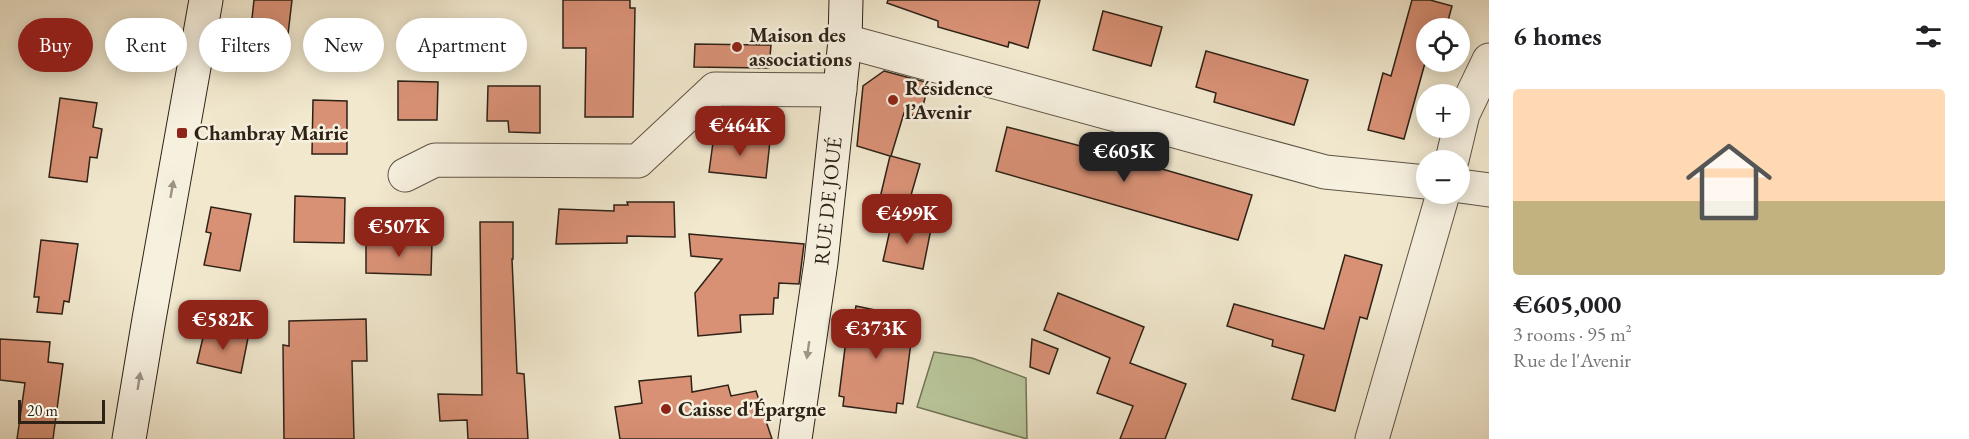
<!DOCTYPE html>
<meta charset="utf-8">
<style>
:root{--surface:#fff;--page:#f6f6f6;--text:#202124;--muted:#757577;--line:#e0e0e0;--accent:#8f2418}
body{margin:0;font-family:"EB Garamond",serif;background:var(--page);color:var(--text);height:100vh;display:flex;flex-direction:column;font-size:22px;white-space:nowrap}
*{box-sizing:border-box;margin:0}
p{font-size:20px;color:var(--muted)}
.icon{flex:none;width:33px;height:33px;fill:none;stroke:currentColor;stroke-width:2;stroke-linecap:round;stroke-linejoin:round}
.map{position:relative;flex:1;overflow:hidden}
.drawer{display:flex;flex-direction:column;background:var(--surface);width:480px}
.drawer>*{flex:none}
.top-card{position:absolute;left:18px;top:18px;width:570px;height:54px;display:flex;gap:12px}
.buttons{position:absolute;left:1416px;top:18px;display:grid;gap:12px}
.buttons a{display:grid;place-items:center;width:54px;height:54px;border-radius:50%;background:var(--surface);box-shadow:0 3px 15px #0003;font-size:30px}
.scale{position:absolute;left:18px;bottom:15px;width:87px;box-sizing:border-box;padding-left:6px;border:3px solid #2e2217;border-top:0;font-size:16px;line-height:21px;white-space:nowrap;color:#2e2217;-webkit-text-stroke:4px #f6f0df;paint-order:stroke}
.price{position:absolute;translate:-50% -51px;padding:0 14px;border-radius:12px;background:var(--accent);color:#fff;font-size:20px;line-height:39px;filter:drop-shadow(0 2px 3px #0008)}
.price::after{content:'';position:absolute;left:50%;top:36px;width:18px;height:14px;margin-left:-9px;background:inherit;clip-path:polygon(0 0,100% 0,50% 100%)}
.price.on{background:#222;color:#fff}
ul{padding:0;list-style:none}
li{display:grid;align-content:center;gap:12px;height:318px;padding:0 24px}
li+li{border-top:2px solid var(--line)}
li span{display:grid;place-items:center;height:186px;border-radius:6px;color:#555}
li>.icon{margin-inline-start:auto}
span .icon{width:108px;height:108px;fill:#fffc;stroke-width:1}
li b{font-size:26px}
h2{display:flex;justify-content:space-between;align-items:center;height:72px;padding:0 24px;font-size:26px}
.tag{padding:0 21px;border-radius:27px;background:var(--surface);box-shadow:0 3px 15px #0003;font-size:21px;line-height:54px}
.tag.on{background:var(--accent);color:#fff}
main{display:flex;flex:1;min-height:0}
.map>svg:first-child{display:block}
.green{fill:#b8c69a;stroke:#737458;stroke-width:1.5}
.building{fill:#d99176;stroke:#2e2217;stroke-width:1.5}
.lines{fill:none;stroke-linecap:round;stroke-linejoin:round}
.street-casing{stroke:#5f5445;stroke-width:35}
.secondary-casing{stroke:#2e2217;stroke-width:35}
.street{stroke:#f6f0df;stroke-width:33}
.secondary{stroke:#f6f0df;stroke-width:33}
.oneway{fill:#9c9385}
.poi-dot{fill:#8f2418;stroke:#f6f0df;stroke-width:2}
.labels{text-anchor:middle;stroke-width:5;stroke-linejoin:round;paint-order:stroke}
.poi-label{font-size:21px;font-weight:bold;fill:#2e2217;stroke:#f6f0df;text-anchor:start}
.street-label{font-size:21px;fill:#2e2217;stroke:#f6f0df}
</style>
<main>
<div class="map">
<svg width="1489" height="439" viewBox="0 0 1489 439">
<rect width="100%" height="100%" fill="#f1e8ce"/>
<filter id="stains"><feTurbulence type="fractalNoise" baseFrequency=".00333" numOctaves="4"/><feColorMatrix values="0 0 0 0 .2 0 0 0 0 .09 0 0 0 0 .02 0 0 0 .5 -.17"/></filter>
<radialGradient id="worn" r=".72"><stop offset=".6" stop-color="#630" stop-opacity="0"/><stop offset="1" stop-color="#630" stop-opacity=".3"/></radialGradient>
<polygon class="green" points="934,352 972,358 1026,378 1027,439 917,407"/>
<g class="building">
<polygon points="254,0 292,0 285,60 248,55"/>
<polygon points="563,0 630,0 630,8 635,8 633,117 585,117 586,48 563,48"/>
<polygon points="888,0 1040,0 1028,48 1009,42 1008,47 938,27 938,21 887,3"/>
<polygon points="1412,0 1430,0 1452,6 1446,28 1426,28 1426,62 1437,62 1436,66 1425,63 1404,139 1368,130 1383,73 1391,76"/>
<polygon points="1103,11 1162,27 1151,66 1093,50"/>
<polygon points="695,44 771,45 769,68 694,67"/>
<polygon points="1206,51 1308,80 1294,125 1214,102 1216,93 1196,87"/>
<polygon points="884,71 929,83 920,117 904,113 891,156 920,164 907,209 879,202 890,156 857,146 863,86"/>
<polygon points="398,81 438,82 437,120 398,120"/>
<polygon points="488,86 540,86 540,133 509,132 508,121 487,121"/>
<polygon points="60,98 97,103 93,127 102,129 97,158 90,157 87,182 49,177"/>
<polygon points="313,100 347,101 347,154 312,154"/>
<polygon points="1007,127 1100,151 1252,195 1238,240 996,171"/>
<polygon points="714,135 770,141 766,178 709,172"/>
<polygon points="295,196 345,198 344,243 294,242"/>
<polygon points="627,202 674,202 675,237 627,236 627,243 556,244 559,209 614,211 614,205 628,205"/>
<polygon points="211,207 251,214 240,271 204,265 211,233 206,232"/>
<polygon points="892,221 931,229 923,269 883,261"/>
<polygon points="480,222 513,222 513,259 512,259 517,373 524,374 528,439 468,439 467,420 440,421 438,394 482,395"/>
<polygon points="689,234 804,244 799,284 779,283 778,298 774,298 773,314 740,315 741,332 698,336 695,293 722,259 691,256"/>
<polygon points="41,240 78,244 69,302 64,301 62,314 37,312 39,297 34,297"/>
<polygon points="366,241 432,243 431,275 366,273"/>
<polygon points="1345,255 1382,265 1367,319 1360,317 1335,411 1292,399 1304,355 1272,346 1273,340 1227,326 1234,304 1324,329"/>
<polygon points="1058,293 1144,327 1130,363 1186,384 1165,439 1120,439 1133,406 1097,393 1110,358 1044,330"/>
<polygon points="856,306 909,317 908,326 913,327 903,404 897,403 896,413 843,406 844,397 839,396 849,316 854,318"/>
<polygon points="366,319 367,361 352,361 354,439 284,439 283,345 289,346 289,321"/>
<polygon points="205,329 248,338 241,373 197,363"/>
<polygon points="0,339 50,342 48,362 63,364 53,439 17,439 25,383 0,380"/>
<polygon points="1032,339 1058,349 1049,374 1030,367"/>
<polygon points="691,376 692,392 728,385 731,396 756,391 772,439 620,439 615,407 642,403 639,381"/>
</g>
<g class="lines">
<g class="street-casing">
<g id="street">
<polyline points="845,41 1325,172 1426,182"/>
<polyline points="1452,160 1463,114 1489,60"/>
<polyline points="405,175 435,160 638,161 715,89 840,90"/>
<polyline points="1460,186 1489,190"/>
<polyline points="1372,439 1443,194"/>
</g>
</g>
<g class="secondary-casing">
<g id="secondary">
<polyline points="129,439 149,319 206,0"/>
<polyline points="795,439 821,262 845,41 846,0"/>
</g>
</g>
<use href="#street" class="street"/>
<use href="#secondary" class="secondary"/>
</g>
<defs><path id="oneway-solid" d="M-6-.8H1V-3.2L6.5 0L1 3.2V.8H-6Z" transform="scale(1.5)"/></defs>
<g class="oneway">
<use href="#oneway-solid" transform="translate(172 189) rotate(-80)"/>
<use href="#oneway-solid" transform="translate(808 350) rotate(98)"/>
<use href="#oneway-solid" transform="translate(139 381) rotate(-81)"/>
</g>
<g class="poi-dot">
<circle cx="737" cy="47" r="6"/>
<circle cx="893" cy="100" r="6"/>
<rect x="176" y="127" width="12" height="12" rx="3"/>
<circle cx="666" cy="409" r="6"/>
</g>
<g class="labels">
<g class="poi-label">
<text x="749" y="42">Maison des<tspan x="749" dy="24">associations</tspan></text>
<text x="905" y="95">Résidence<tspan x="905" dy="24">l’Avenir</tspan></text>
<text x="194" y="140">Chambray Mairie</text>
<text x="678" y="416">Caisse d'Épargne</text>
</g>
<g class="street-label">
<text transform="translate(828 201) rotate(-84)" y="7">RUE DE JOUÉ</text>
</g>
</g>
<rect width="100%" height="100%" filter="url(#stains)"/>
<rect width="100%" height="100%" fill="url(#worn)"/>
</svg>
<div class="buttons">
<a><svg class="icon" aria-label="locate" viewBox="0 0 24 24"><circle cx="12" cy="12" r="6"/><path d="M12 2v4M12 18v4M2 12h4M18 12h4"/></svg></a>
<a>+</a>
<a>−</a>
</div>
<div class="scale">20 m</div>
<b class="price" style="left:740px;top:157px">€464K</b>
<b class="price on" style="left:1124px;top:183px">€605K</b>
<b class="price" style="left:907px;top:245px">€499K</b>
<b class="price" style="left:399px;top:258px">€507K</b>
<b class="price" style="left:223px;top:351px">€582K</b>
<b class="price" style="left:876px;top:360px">€373K</b>
<div class="top-card">
<a class="tag on">Buy</a>
<a class="tag">Rent</a>
<a class="tag">Filters</a>
<a class="tag">New</a>
<a class="tag">Apartment</a>
</div>
</div>
<section class="drawer">
<h2>6 homes<svg class="icon" aria-label="filters" viewBox="0 0 24 24"><path d="M4 7h16M4 17h16"/><circle cx="9" cy="7" r="2"/><circle cx="15" cy="17" r="2"/></svg></h2>
<ul>
<li><span style="background:linear-gradient(#ffd9b3 60%,#c2b280 0)"><svg class="icon" aria-label="home" viewBox="0 0 24 24"><path d="M3 11l9-7 9 7M6 9v11h12V9"/></svg></span><div><b>€605,000</b><p>3 rooms · 95 m²</p><p>Rue de l'Avenir</p></div></li>
</ul>
</section>
</main>
